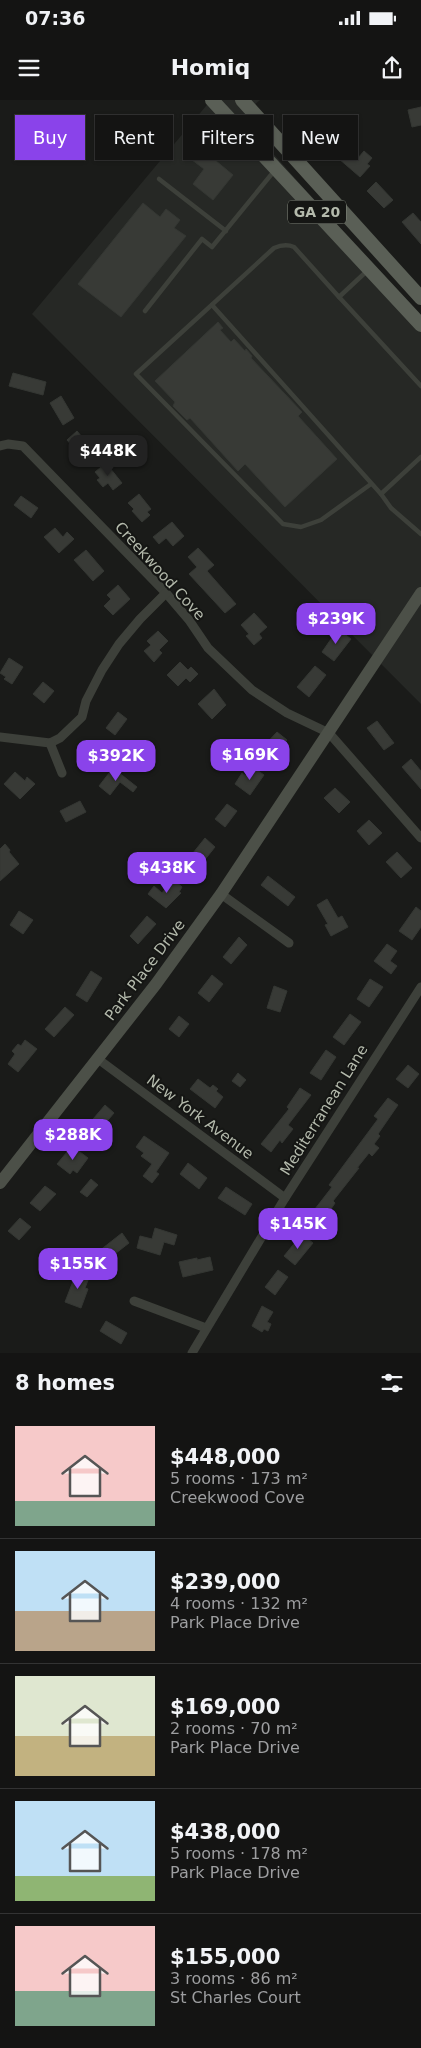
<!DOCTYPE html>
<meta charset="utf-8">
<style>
:root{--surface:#141413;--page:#1d1d1c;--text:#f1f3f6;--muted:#9d9ea0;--line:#333;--accent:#8a43ea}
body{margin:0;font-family:"DejaVu Sans",sans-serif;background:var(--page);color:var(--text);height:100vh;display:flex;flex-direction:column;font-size:19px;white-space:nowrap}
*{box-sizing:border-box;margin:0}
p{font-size:16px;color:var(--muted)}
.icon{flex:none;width:28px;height:28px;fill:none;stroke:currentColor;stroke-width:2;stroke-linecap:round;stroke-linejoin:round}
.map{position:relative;height:1253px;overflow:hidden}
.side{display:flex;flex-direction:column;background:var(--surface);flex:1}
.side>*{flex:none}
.guide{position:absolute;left:15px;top:15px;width:391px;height:45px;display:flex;gap:10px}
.price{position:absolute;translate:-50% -42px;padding:0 11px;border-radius:10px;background:var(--accent);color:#fff;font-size:16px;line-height:32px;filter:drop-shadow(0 1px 2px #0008)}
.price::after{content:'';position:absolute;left:50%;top:30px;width:15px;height:11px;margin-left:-8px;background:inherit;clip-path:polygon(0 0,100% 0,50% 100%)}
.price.selected{background:#222;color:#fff}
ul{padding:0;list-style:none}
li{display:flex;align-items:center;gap:15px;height:125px;padding:0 15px}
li+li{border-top:1px solid var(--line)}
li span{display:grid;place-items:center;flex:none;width:140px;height:100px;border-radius:0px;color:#555}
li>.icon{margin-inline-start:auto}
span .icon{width:60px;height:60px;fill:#fffc;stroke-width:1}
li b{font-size:21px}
h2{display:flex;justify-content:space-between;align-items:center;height:60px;padding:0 15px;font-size:21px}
.pill{padding:0 18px;border-radius:0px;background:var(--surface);box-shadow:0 1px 4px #0004,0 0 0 1px var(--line);font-size:18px;line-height:45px}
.pill.selected{background:var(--accent);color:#fff}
.status{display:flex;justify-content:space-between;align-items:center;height:35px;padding:0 25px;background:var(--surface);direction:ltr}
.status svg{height:14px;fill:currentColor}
header{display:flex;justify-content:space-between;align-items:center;height:65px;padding:0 15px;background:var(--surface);font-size:22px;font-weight:700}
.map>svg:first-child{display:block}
.built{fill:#262825}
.building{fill:#383a36;stroke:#343733}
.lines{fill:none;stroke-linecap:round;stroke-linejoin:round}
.lane{stroke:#3d403a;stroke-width:4.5}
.street{stroke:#3d403a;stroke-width:9}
.secondary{stroke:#4c5048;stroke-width:12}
.primary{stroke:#5a5f56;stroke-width:14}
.labels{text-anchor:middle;stroke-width:4;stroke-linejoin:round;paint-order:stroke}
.shield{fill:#151614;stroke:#84897e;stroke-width:1}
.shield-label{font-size:14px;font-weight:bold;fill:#b4baac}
.street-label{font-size:15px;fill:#b4baac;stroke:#151614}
</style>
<div class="status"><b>07:36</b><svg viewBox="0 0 49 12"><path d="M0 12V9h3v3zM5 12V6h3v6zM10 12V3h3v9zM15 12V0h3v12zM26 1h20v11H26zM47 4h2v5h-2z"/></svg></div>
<header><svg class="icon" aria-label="menu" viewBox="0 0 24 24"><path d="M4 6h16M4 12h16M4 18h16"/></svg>Homiq<svg class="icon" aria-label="share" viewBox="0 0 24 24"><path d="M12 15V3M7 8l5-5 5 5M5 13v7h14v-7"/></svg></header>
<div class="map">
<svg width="421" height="1253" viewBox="0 0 421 1253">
<rect width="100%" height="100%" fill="#1a1b19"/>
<polygon class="built" points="211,0 260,0 241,17 421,221 421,604 32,214"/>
<g class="building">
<polygon points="421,7 421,25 412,27 408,10"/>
<polygon points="192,41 233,75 213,100 193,84 204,69 183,53"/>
<polygon points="346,48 358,58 364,51 372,58 367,64 370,66 360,77 338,58"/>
<polygon points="376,82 393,100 384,108 367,91"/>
<polygon points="143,103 160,117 166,109 180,120 174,128 186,136 121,217 78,184"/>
<polygon points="413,113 421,122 421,144 402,122"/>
<polygon points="218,222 223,228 220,230 231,242 234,239 245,251 246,249 252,256 251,258 302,312 298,316 337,359 285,407 245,364 238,371 190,318 187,320 173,306 175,302 155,281"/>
<polygon points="13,273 46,282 43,295 9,286"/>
<polygon points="61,296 74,318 63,325 50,303"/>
<polygon points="77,331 87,343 89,340 99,350 86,362 67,340"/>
<polygon points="106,363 122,383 113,390 108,383 103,387 97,380 100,378 95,372"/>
<polygon points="139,394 151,409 147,412 150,415 142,422 132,411 134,409 128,403"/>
<polygon points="21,396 38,408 31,418 14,405"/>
<polygon points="172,422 184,436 173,446 166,438 159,444 153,437"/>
<polygon points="55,428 63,437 67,432 74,439 59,453 44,437"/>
<polygon points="198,448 214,465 207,471 236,504 225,513 189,474 197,467 188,457"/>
<polygon points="86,450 104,471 93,481 74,460"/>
<polygon points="118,485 130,499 113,515 104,506 111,499 107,495"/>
<polygon points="254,513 267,527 259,534 262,538 254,545 246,536 249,534 241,525"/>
<polygon points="338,529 351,539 334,561 322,552"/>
<polygon points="158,531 168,541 159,550 162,553 154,562 144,551 151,545 147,541"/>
<polygon points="9,558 23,567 12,584 4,579 6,577 0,573"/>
<polygon points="180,562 188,570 191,567 198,574 190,582 186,578 178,586 167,575"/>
<polygon points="315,566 326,575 309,597 297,587"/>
<polygon points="43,582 54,591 44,603 33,594"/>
<polygon points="214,589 226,605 212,619 198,604"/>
<polygon points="118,612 127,619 115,635 106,628"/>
<polygon points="377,621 394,643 384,650 367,628"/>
<polygon points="277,632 287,640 273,656 263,647"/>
<polygon points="411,659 421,671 421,689 402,667"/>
<polygon points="253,667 264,675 250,695 235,684 242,673 246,676"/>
<polygon points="113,668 137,687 133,692 120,682 110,695 99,686"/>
<polygon points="15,672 25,681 27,677 35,684 20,699 4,684"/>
<polygon points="335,688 350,702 339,713 324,698"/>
<polygon points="80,701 86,712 66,722 60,711"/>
<polygon points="227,704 237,711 225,727 215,719"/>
<polygon points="369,720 382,733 369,745 357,731"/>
<polygon points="205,738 215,747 203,762 193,753"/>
<polygon points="5,744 10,750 9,752 19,764 0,781 0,749"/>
<polygon points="397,752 412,768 401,778 386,762"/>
<polygon points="268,776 295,797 288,806 261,785"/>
<polygon points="173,779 182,787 179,792 181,793 166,808 148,794 154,786 162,793"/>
<polygon points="327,799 338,818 342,816 348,827 331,836 325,825 328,824 317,805"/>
<polygon points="416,807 421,811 421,827 412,840 399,831"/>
<polygon points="19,811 33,820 23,834 10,825"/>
<polygon points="147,816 156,824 138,844 130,836"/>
<polygon points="239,837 247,845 231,864 223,857"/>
<polygon points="387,844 397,851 390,861 397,866 391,874 374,861"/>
<polygon points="91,871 102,878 87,902 76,895"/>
<polygon points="212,875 223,884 209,902 198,893"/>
<polygon points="370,879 383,887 369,907 357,899"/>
<polygon points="274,886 287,891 280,912 267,908"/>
<polygon points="65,907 74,915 54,937 45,929"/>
<polygon points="350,914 361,922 344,945 333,937"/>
<polygon points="179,916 189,924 179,937 169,929"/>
<polygon points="25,940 37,949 18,972 8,964 15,954 12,951 18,944 21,946"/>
<polygon points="326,950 336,957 321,980 310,973"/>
<polygon points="408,965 419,974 408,988 396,979"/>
<polygon points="238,973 246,980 240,987 232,981"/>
<polygon points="198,979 210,988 213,985 218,989 216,991 223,997 215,1008 190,989"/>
<polygon points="300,988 311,995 288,1025 293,1029 282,1043 280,1040 271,1052 261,1044 289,1009 287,1007"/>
<polygon points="388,998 398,1005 378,1034 380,1036 374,1044 379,1048 372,1056 369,1053 357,1068 359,1068 333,1101 335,1103 319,1127 308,1118 332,1087 329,1085 378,1019 374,1016"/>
<polygon points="105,1005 114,1013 97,1033 88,1025"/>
<polygon points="144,1036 169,1053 156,1072 159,1074 152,1083 143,1076 152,1064 141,1056 144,1053 136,1047"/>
<polygon points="72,1046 88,1058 77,1073 73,1070 70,1074 57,1064"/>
<polygon points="188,1063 207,1078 199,1089 180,1074"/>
<polygon points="91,1079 98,1085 87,1097 80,1092"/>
<polygon points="45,1086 56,1094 40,1111 30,1103"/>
<polygon points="226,1087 252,1104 245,1115 218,1098"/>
<polygon points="20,1118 31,1127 19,1140 8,1131"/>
<polygon points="155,1128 177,1135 174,1145 164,1142 160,1155 137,1148 140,1136 152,1139"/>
<polygon points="122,1133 129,1143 102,1164 94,1155"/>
<polygon points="302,1134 313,1143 295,1165 284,1156"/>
<polygon points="210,1157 213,1170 183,1177 179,1162 197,1158 197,1160"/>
<polygon points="278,1170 288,1177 275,1195 265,1187"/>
<polygon points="77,1171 90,1175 85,1188 88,1189 81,1208 65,1202"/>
<polygon points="262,1206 273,1212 267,1222 271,1224 268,1231 264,1229 262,1232 252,1226"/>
<polygon points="106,1221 127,1233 121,1244 100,1231"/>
</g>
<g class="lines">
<g class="lane">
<polyline points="159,79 226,131"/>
<polyline points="368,170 339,197 421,286"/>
<path d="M 339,197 L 294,147 C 287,144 281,145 274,148 L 136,274 L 283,424 L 301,427 L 321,420 L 371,384"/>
<polyline points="212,205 381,394"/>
<polyline points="145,211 202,139 212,147 275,70"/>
<polyline points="421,357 381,394 391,408 421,434"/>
</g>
<g class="street">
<polyline points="0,346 8,344 23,346 166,493 189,520 208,548 252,590 287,613 329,633 421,738"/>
<polyline points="0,637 50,643 60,638 82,617 86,601 102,570 119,544 140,519 166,493"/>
<polyline points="50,643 62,673"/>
<polyline points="221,794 289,843"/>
<polyline points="98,959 285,1098"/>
<polyline points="134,1201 206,1228"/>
<polyline points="192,1253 285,1098 421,887"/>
</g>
<polyline class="secondary" points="0,1083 156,884 221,794 421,493"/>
<g class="primary">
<polyline points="212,0 421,225"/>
<polyline points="242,0 421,198"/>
</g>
</g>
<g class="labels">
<rect class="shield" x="288" y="100.5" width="58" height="23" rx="4"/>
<g class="shield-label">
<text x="317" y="117">GA 20</text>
</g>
<g class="street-label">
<text transform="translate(160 471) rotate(48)" y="5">Creekwood Cove</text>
<text transform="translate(145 870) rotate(-53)" y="5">Park Place Drive</text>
<text transform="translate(324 1010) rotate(-58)" y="5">Mediterranean Lane</text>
<text transform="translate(200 1017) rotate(37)" y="5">New York Avenue</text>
</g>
</g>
</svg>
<b class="price selected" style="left:108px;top:377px">$448K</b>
<b class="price" style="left:336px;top:545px">$239K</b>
<b class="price" style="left:250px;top:681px">$169K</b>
<b class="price" style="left:116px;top:682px">$392K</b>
<b class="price" style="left:167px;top:794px">$438K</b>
<b class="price" style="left:73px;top:1061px">$288K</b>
<b class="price" style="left:298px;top:1150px">$145K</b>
<b class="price" style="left:78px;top:1190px">$155K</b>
<div class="guide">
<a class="pill selected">Buy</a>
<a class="pill">Rent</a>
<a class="pill">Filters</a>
<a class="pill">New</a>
</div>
</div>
<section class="side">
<h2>8 homes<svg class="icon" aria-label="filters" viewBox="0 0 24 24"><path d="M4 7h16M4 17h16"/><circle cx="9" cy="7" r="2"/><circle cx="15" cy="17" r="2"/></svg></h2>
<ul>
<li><span style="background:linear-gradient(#f6c9c9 75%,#7fa58c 0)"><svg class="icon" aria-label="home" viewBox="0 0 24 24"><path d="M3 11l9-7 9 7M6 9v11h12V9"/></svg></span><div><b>$448,000</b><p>5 rooms · 173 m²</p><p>Creekwood Cove</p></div></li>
<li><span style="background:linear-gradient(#bfe0f5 60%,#b9a48a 0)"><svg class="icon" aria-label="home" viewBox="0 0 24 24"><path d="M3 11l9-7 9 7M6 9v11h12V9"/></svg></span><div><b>$239,000</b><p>4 rooms · 132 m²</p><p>Park Place Drive</p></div></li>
<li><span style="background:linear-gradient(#dfe7d0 60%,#c2b280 0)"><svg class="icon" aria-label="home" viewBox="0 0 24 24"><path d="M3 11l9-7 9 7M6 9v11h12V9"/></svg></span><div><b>$169,000</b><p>2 rooms · 70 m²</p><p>Park Place Drive</p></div></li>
<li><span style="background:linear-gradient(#bfe0f5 75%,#8fb573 0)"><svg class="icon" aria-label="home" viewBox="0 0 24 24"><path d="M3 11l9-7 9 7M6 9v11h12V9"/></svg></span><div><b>$438,000</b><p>5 rooms · 178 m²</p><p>Park Place Drive</p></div></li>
<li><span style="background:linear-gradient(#f6c9c9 65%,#7fa58c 0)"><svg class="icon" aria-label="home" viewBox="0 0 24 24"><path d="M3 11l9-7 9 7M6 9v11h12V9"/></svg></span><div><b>$155,000</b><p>3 rooms · 86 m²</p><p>St Charles Court</p></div></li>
</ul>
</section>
